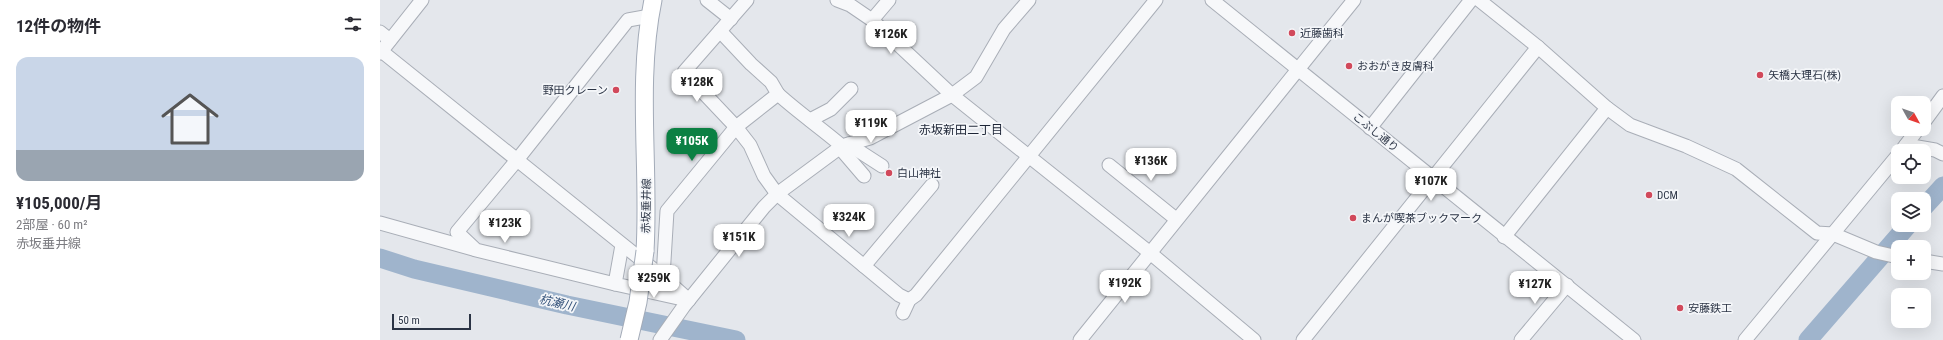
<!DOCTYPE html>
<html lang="ja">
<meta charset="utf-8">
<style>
:root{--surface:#fff;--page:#f7f7f7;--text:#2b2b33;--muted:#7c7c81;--accent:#0b8043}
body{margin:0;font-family:"Roboto Condensed","Noto Sans JP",sans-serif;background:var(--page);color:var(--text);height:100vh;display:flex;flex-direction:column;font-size:15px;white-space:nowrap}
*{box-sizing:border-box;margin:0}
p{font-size:13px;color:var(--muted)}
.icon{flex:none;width:22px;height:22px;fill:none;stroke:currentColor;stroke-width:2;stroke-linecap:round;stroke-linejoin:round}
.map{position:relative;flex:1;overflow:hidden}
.drawer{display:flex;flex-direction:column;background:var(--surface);width:380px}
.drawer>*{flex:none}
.needle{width:26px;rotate:130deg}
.tools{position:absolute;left:1511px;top:96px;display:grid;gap:8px}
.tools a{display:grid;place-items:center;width:40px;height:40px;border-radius:8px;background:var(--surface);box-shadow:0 4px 16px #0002;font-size:20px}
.scale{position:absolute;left:12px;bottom:10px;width:79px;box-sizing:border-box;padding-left:4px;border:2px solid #2b3445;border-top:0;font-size:11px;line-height:14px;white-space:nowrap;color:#2b3445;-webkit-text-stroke:3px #f4f6f9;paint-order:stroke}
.price{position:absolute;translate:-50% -34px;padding:0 9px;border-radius:8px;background:#fff;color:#222;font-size:13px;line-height:26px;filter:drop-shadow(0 1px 2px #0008)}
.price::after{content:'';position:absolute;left:50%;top:24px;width:12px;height:9px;margin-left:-6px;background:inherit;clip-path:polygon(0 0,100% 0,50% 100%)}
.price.active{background:var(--accent);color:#fff}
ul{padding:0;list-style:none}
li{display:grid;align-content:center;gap:8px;height:212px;padding:0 16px}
li span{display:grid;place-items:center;height:124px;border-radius:12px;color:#555}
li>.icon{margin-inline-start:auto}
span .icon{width:72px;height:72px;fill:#fffc;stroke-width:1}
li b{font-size:17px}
h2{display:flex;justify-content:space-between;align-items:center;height:48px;padding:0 16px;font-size:17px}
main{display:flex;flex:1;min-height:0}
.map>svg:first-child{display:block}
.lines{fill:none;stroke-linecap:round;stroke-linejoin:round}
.river{stroke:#9fb4cc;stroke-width:19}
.minor-casing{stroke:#a9aeb7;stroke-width:15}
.major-casing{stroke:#a3abb8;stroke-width:19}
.minor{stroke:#f7f8fa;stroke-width:13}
.major{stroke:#fff;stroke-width:17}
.major-bridge-casing{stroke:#a3abb8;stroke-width:19;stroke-linecap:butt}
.major-bridge{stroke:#fff;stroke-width:17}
.poi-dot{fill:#d1495b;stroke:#f4f6f9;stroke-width:1.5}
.labels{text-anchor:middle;stroke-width:3.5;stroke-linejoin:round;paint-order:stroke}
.poi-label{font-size:11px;fill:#2b3445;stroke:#f4f6f9;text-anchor:start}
.street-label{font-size:11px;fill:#2b3445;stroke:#f4f6f9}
.neighbourhood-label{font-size:12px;fill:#1d2536;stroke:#f4f6f9}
.water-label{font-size:12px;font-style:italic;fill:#34527a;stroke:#f4f6f9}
</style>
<main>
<section class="drawer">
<h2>12件の物件<svg class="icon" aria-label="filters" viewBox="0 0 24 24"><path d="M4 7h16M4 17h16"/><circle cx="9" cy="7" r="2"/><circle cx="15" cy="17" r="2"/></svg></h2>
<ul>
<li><span style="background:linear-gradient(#c9d6e8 75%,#9aa5b1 0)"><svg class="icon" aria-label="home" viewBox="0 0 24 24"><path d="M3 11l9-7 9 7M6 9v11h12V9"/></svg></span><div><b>¥105,000/月</b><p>2部屋 · 60 m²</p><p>赤坂垂井線</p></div></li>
</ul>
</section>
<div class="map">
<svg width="1563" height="340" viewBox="0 0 1563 340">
<rect width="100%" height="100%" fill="#e4e7ec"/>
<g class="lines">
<g class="river">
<polyline points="1544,207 1563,186"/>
<polyline points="0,258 34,269 187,305 356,340"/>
<polyline points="1428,340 1528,225"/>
</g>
<g class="minor-casing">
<g id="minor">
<polyline points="327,0 351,19"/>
<polyline points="367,0 304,72 356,127 370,145 384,176 397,194 519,295 529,300"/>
<polyline points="457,0 470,5 492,20 572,95 769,252 874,340"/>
<polyline points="832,0 1254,340"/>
<polyline points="1099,0 1158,47 1227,108 1250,125 1306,146 1356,169 1437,233 1453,234 1496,252 1518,257"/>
<polyline points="492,20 509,0"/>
<polyline points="0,32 10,40"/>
<polyline points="0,50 283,277"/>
<polyline points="0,53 42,0"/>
<path d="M 398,94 C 419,113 441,128 462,146"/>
<polyline points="430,120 451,109 471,89"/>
<polyline points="1544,122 1563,96"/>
<polyline points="990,128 1091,0"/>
<polyline points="468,144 502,166"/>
<polyline points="1526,145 1555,150 1563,154"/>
<polyline points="460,148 484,176"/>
<polyline points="1522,150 1538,129"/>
<polyline points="729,165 796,219"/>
<polyline points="0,223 93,249"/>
<polyline points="1124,237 1227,108"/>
<polyline points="242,245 235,284 307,300"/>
<polyline points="1544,261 1563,264"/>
<polyline points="484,266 552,185"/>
<polyline points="235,284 96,250 77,232 137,160 248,20 270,16"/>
<polyline points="309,300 283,277 287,211 356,127 398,94 391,82 371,64 340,31"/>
<polyline points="523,313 529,300 536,295 776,0"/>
<polyline points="280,340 304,306 384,207 397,194 462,146 490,138 572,95 596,77 624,29 649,0"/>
<polyline points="700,340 974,0"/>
<polyline points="923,340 1158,47"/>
<polyline points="1141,340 1187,285"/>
<polyline points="1365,340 1518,155"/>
</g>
</g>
<g class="major-casing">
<path id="major" d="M 265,251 C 270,168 256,82 273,0"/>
</g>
<use href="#minor" class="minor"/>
<use href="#major" class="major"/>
<g class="major-bridge-casing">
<polyline id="major-bridge" points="249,340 258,302 265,251"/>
</g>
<use href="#major-bridge" class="major-bridge"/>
</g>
<g class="poi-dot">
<circle cx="912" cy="33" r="4"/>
<circle cx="969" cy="66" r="4"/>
<circle cx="1380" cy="75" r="4"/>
<circle cx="236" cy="90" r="4"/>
<circle cx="509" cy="173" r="4"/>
<circle cx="1269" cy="195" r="4"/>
<circle cx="973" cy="218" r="4"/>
<circle cx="1300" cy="308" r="4"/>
</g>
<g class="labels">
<g class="poi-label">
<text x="920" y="37">近藤歯科</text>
<text x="977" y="70">おおがき皮膚科</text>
<text x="1388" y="79">矢橋大理石(株)</text>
<text x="228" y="94" text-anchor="end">野田クレーン</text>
<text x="517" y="177">白山神社</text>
<text x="1277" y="199">DCM</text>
<text x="981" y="222">まんが喫茶ブックマーク</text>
<text x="1308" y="312">安藤鉄工</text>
</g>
<g class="street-label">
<text transform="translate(996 132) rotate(39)" y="4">こぶし通り</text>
<text transform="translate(266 206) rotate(-89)" y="4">赤坂垂井線</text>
</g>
<g class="neighbourhood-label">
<text x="581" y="134">赤坂新田二丁目</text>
</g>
<g class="water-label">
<text transform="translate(177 303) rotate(13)" y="4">杭瀬川</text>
</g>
</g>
</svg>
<div class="tools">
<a><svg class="needle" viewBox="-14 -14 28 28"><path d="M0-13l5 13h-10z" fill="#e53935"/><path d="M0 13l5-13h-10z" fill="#7c7c81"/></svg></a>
<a><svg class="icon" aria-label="locate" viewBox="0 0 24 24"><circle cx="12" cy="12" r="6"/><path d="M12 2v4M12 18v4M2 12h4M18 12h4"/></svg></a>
<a><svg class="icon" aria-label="layers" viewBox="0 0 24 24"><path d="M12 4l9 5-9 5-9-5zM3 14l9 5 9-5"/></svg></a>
<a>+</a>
<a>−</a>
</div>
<div class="scale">50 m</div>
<b class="price" style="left:511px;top:55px">¥126K</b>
<b class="price" style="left:317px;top:103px">¥128K</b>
<b class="price" style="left:491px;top:144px">¥119K</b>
<b class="price active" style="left:312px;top:162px">¥105K</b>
<b class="price" style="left:771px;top:182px">¥136K</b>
<b class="price" style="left:1051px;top:202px">¥107K</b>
<b class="price" style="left:469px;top:238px">¥324K</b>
<b class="price" style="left:125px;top:244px">¥123K</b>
<b class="price" style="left:359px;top:258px">¥151K</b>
<b class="price" style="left:274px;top:299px">¥259K</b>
<b class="price" style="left:745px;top:304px">¥192K</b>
<b class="price" style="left:1155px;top:305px">¥127K</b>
</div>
</main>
